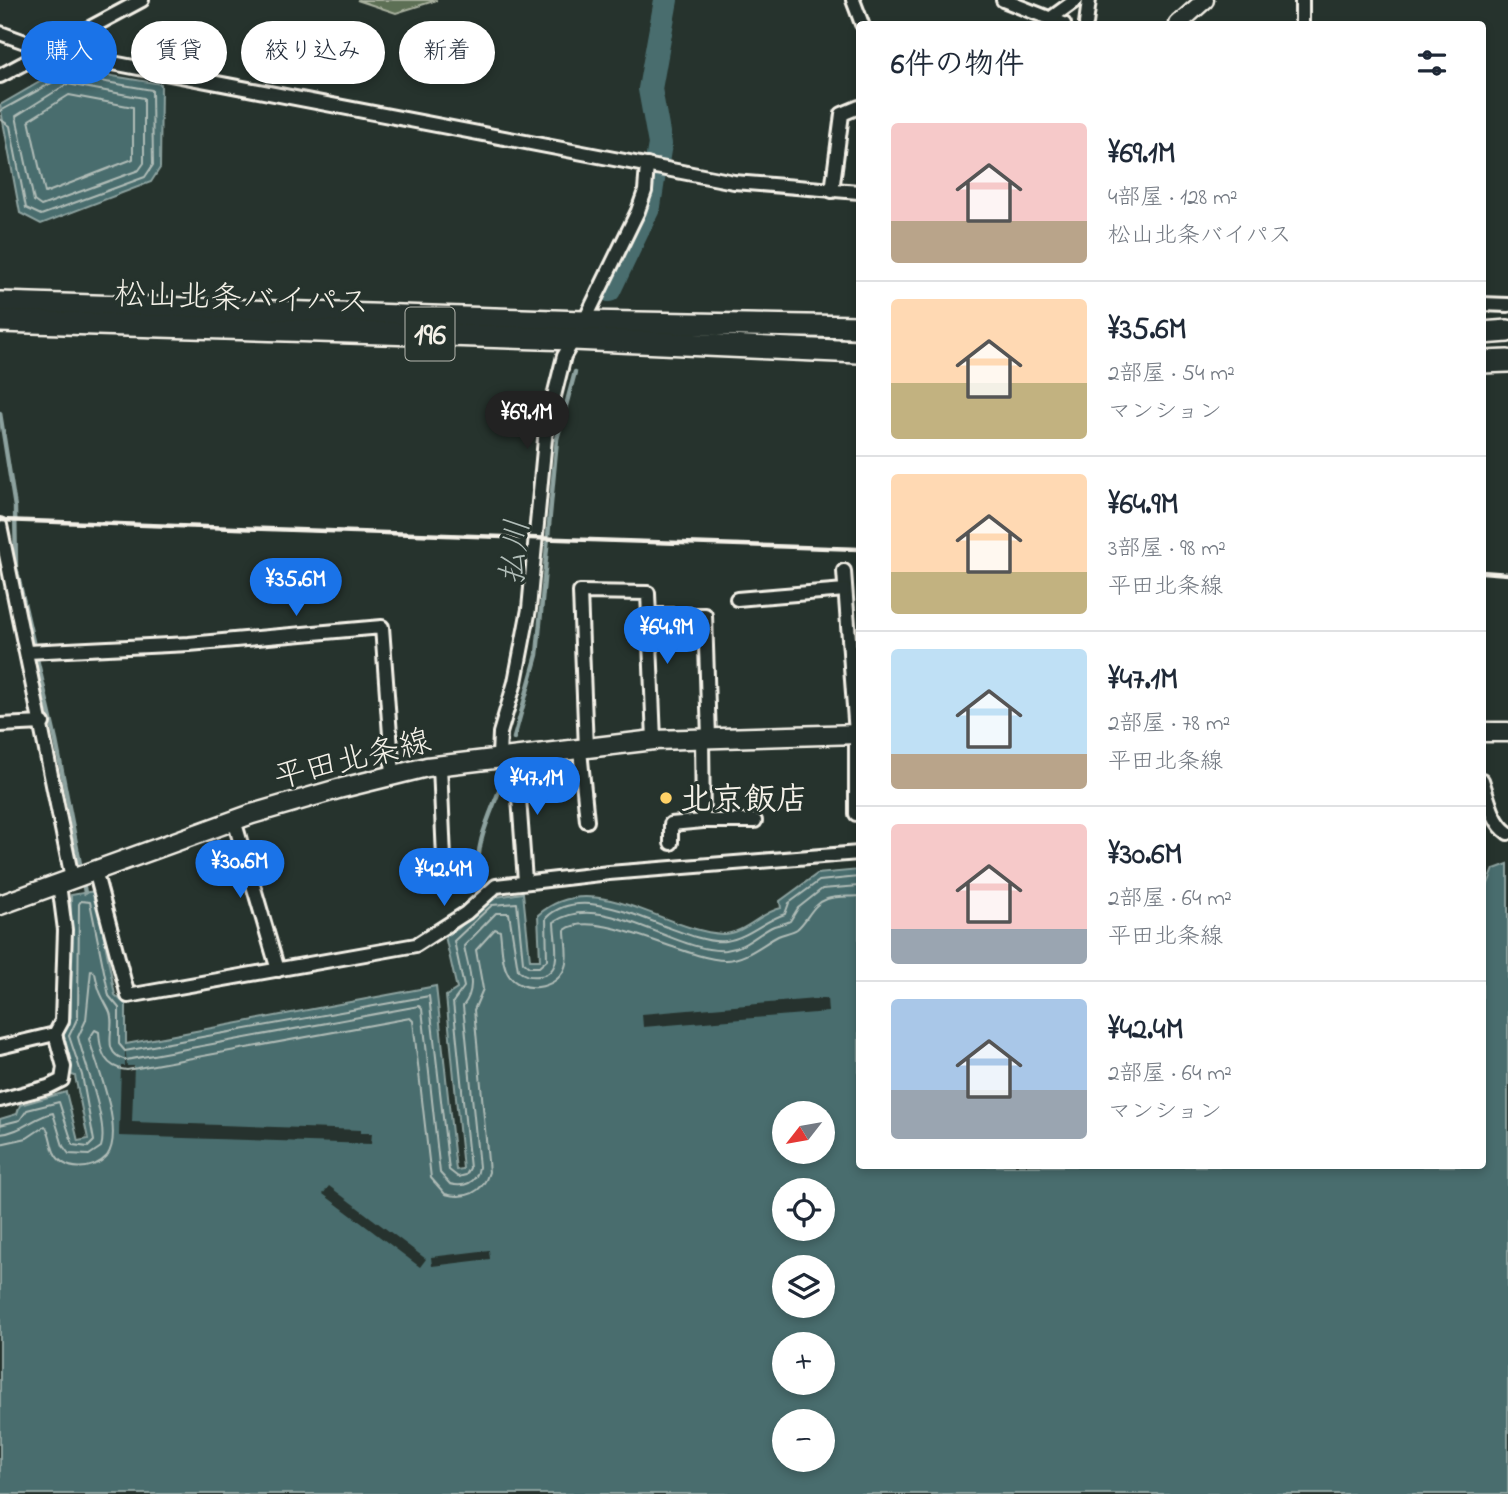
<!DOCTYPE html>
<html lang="ja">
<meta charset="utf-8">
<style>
:root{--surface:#fff;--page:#f2f2f3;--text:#1f2937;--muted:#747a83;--line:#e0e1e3;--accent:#1a73e8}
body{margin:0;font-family:"Indie Flower","Klee One",sans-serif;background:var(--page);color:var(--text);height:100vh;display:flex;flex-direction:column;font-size:26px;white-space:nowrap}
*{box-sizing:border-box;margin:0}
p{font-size:23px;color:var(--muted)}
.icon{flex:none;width:38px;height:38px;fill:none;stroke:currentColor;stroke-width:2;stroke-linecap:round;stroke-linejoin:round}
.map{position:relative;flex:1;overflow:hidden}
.sheet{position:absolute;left:856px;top:21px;width:630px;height:1148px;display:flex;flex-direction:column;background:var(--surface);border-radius:7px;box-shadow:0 4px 10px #0003}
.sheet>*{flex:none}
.banner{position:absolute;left:21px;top:21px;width:665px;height:63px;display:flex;gap:14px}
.needle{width:46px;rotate:239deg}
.controls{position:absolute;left:772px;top:1101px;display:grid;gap:14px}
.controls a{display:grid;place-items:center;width:63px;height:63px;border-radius:50%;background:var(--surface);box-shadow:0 4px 10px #0003;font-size:35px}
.price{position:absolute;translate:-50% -60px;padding:0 16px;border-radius:24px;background:var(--accent);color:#fff;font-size:23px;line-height:46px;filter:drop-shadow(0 2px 4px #0008)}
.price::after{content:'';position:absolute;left:50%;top:42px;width:21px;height:16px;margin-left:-10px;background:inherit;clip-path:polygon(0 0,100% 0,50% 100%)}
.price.active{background:#222;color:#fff}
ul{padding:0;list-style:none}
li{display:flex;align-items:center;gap:21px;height:175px;padding:0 35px}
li+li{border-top:2px solid var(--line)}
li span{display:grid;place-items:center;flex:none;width:196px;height:140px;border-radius:7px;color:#555}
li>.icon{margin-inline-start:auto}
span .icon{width:84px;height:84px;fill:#fffc;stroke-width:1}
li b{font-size:30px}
h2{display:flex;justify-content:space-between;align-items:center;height:84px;padding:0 35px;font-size:30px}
.chip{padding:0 24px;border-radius:32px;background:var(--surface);box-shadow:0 4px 10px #0003;font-size:24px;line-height:63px}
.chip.active{background:var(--accent);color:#fff}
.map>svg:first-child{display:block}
.green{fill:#5d7054;stroke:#a8b09e;stroke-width:2}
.water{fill:#496d6e;stroke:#8da29f;stroke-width:2;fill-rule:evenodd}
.pier{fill:#26332d}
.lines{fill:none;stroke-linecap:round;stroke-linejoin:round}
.shore{stroke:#b0bcb7;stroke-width:2}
.stream{stroke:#8da29f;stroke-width:4.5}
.river{stroke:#496d6e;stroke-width:24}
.minor-casing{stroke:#f4f1e8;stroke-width:18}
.tertiary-casing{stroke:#f4f1e8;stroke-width:21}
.secondary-casing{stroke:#f4f1e8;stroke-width:23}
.trunk-casing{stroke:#f4f1e8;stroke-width:26}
.minor{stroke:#26332d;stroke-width:12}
.tertiary{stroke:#26332d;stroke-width:16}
.secondary{stroke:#26332d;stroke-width:18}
.trunk{stroke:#26332d;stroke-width:21}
.rail{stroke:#f4f1e8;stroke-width:4.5}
.poi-dot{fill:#ffd166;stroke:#26332d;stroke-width:2.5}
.labels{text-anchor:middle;stroke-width:6;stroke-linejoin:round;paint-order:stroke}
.shield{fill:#26332d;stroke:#b6b8b0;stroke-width:2}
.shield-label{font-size:30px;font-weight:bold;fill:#f4f1e8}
.street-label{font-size:32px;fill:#f4f1e8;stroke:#26332d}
.poi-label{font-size:32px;font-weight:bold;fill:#f4f1e8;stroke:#26332d;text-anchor:start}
.water-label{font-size:33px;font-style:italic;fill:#b0bcb7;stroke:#26332d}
</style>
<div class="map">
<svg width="1508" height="1494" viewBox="0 0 1508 1494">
<rect width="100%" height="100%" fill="#26332d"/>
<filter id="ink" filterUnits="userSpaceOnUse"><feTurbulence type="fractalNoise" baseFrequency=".0143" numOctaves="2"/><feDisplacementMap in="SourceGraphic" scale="14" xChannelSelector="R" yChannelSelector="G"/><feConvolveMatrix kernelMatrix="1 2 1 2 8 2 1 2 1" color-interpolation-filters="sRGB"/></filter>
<g filter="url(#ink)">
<polygon class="green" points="357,0 437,0 396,13"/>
<g class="water">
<polygon points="64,68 161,84 160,168 151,182 41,224 20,213 0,105"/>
<path d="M 1508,864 L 1508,1494 L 0,1494 L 0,1119 L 17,1114 L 20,1105 L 66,1092 L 78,1141 L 88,1139 L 75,1076 L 72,1075 L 61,1034 L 71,1017 L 71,895 L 95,891 L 115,995 L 126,1005 L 126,1044 L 436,986 L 456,1170 L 463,1169 L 446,996 L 457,989 L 445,936 L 458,929 L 489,898 L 523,893 L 530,960 L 540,960 L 538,915 C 592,866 666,932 723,934 C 745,934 761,912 781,908 L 780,901 L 817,874 L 859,870 L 859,1166 L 1482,1166 L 1482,899 L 1494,869 ZM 784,1113 L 822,1113 L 822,1152 L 784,1152 ZM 784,1190 L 822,1190 L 822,1228 L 784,1228 ZM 784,1267 L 822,1267 L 822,1306 L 784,1306 ZM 784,1344 L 822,1344 L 822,1382 L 784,1382 ZM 784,1421 L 822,1421 L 822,1460 L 784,1460 Z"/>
</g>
<g class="pier">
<polygon points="827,998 828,1012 643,1027 642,1014"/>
<polygon points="125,1044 127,1066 134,1066 132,1122 361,1130 361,1133 372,1133 371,1144 119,1136 121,1066 125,1066"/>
<polygon points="329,1186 426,1259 420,1267 323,1194"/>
<polygon points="489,1250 490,1259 432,1266 431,1257"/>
</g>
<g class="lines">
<g class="shore">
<polygon points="67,84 144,98 144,163 139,170 41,206 34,201 16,116"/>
<polygon points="69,95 133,107 133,159 45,193 29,120"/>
<polyline points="0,111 66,75 152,90 153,165 145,177 41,215 26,208 10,126 0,119"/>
<path d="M 0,1125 L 20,1120 L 27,1110 L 59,1102 L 73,1145 L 88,1147 L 94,1141 L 82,1075 L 69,1036 L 78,1017 L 79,904 L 81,901 L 90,902 L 109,996 L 119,1008 L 119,1044 L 125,1051 L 429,996 L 449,1170 L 458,1177 L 466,1175 L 470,1168 L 453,1002 L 464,987 L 454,941 L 492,905 L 517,903 L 523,962 L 529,967 L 539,967 L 547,960 L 546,918 C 590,874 682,947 726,941 C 748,938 765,920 785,914 L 789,903 L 819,881 L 859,877"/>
<path d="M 0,1134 C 22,1132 33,1117 53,1113 L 63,1146 L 69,1154 L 89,1155 L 101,1147 C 109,1124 84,1062 78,1037 L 86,1020 L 91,970 L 95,973 C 99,992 100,993 109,1010 C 118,1027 98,1052 126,1060 L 419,1006 L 422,1009 L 440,1173 L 450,1184 C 464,1188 477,1183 479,1167 L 463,1006 C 478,987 468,969 464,946 L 496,913 L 509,913 L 518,970 C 524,976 530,977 539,976 C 565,974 554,939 554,922 C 603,889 676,954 726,950 C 746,948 758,933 774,926 C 779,924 785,924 790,921 L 798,908 L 822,889 L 859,886"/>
<path d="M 0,1144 L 27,1138 L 45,1126 C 51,1133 50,1143 54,1152 C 64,1173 93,1171 107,1156 C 125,1131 97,1067 89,1039 L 95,1030 L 99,1032 C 100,1052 105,1068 127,1070 L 410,1018 L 413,1021 L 431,1178 L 445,1194 C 465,1200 483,1193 489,1172 L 474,1010 L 483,989 L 476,950 L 495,929 L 500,931 C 502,944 501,962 508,974 C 520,994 557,991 565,967 C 569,956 565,941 565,930 C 595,907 686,960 725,960 C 745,960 761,945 778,936 C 784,933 791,933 797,929 C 808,920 812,904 827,899 C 837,896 849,897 859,896"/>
</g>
<g class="stream">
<polyline points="0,413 15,507 16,568 56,741 81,869"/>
<polyline points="514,738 537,655 557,439 575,372"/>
<path d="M 479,877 C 473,839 497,804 507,768"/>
<polyline points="83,881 85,893"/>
</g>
<g class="river">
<polyline points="657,162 660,144 650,89 666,0"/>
<polyline points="609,290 649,206 654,173"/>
</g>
<g class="minor-casing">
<g id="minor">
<polyline points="853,0 862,24"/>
<polyline points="1003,0 1064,24"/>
<polyline points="1302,0 1302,24"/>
<polyline points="1051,18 1076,0"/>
<polyline points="1086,24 1089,0"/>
<polyline points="0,33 50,51 734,182 859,192"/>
<polyline points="0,76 142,0"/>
<polyline points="832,191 842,114 859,107"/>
<polyline points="1482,304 1508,305"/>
<polyline points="0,525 72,878"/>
<polyline points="844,571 856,734 856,814"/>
<polyline points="737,599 845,590"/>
<polyline points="648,615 705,615 709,738"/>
<polyline points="27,652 189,644 382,627 393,775"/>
<polyline points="0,725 43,723"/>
<polyline points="702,738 703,821 755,821"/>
<polyline points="586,749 580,592 648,593 654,740"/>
<polyline points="580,750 587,821"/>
<polyline points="516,756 525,881"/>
<polyline points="499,757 500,733 515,682 529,609 546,428 564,356 584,322 638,211 645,191 647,165"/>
<polyline points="440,766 444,858"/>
<path d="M 1482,780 C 1488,797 1492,822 1508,833"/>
<polyline points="234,820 278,970"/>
<polyline points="671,843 671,824 703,821"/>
<polyline points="95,870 128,996 416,945 466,913 496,886 609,873 859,853"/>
<polyline points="0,1047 55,1034 62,1021 65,930 59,884"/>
<polyline points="0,1100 48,1087 62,1080 64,1067 55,1034"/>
</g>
</g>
<g class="tertiary-casing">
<polyline id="tertiary" points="1178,24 1205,0"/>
</g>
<g class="secondary-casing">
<g id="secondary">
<polyline points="1482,732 1508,732"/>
<polyline points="0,905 252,814 338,789 427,767 654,740 859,734"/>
</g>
</g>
<g class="trunk-casing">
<g id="trunk">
<polyline points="0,303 584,322 859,327"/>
<polyline points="0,321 573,339 859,352"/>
<polyline points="1482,333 1508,331"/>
<polyline points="1482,362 1508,361"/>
</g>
</g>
<use href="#minor" class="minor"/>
<use href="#tertiary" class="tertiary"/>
<use href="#secondary" class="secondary"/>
<use href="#trunk" class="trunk"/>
<g class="rail">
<polyline points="0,520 859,549"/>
<polyline points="1482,572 1508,574"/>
</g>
</g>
</g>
<circle class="poi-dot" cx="666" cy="798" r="7"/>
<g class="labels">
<rect class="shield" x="405.5" y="307.5" width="49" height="53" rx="5"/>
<g class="shield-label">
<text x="430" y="344">196</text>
</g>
<g class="street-label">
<text transform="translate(242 297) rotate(2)" y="11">松山北条バイパス</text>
<text transform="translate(352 758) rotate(-14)" y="11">平田北条線</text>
</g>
<g class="poi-label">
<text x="680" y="809">北京飯店</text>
</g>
<g class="water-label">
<text transform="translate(513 552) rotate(-85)" y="12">払川</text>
</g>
</g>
</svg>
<div class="controls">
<a><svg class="needle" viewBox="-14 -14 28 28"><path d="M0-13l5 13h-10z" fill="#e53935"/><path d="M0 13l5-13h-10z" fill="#747a83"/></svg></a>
<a><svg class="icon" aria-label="locate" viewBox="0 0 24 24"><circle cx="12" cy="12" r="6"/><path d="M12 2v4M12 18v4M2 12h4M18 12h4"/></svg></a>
<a><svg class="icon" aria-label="layers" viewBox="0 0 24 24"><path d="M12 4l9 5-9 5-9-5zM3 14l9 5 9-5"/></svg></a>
<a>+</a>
<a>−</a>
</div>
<b class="price active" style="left:527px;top:451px">¥69.1M</b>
<b class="price" style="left:296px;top:618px">¥35.6M</b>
<b class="price" style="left:667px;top:666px">¥64.9M</b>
<b class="price" style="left:537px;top:817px">¥47.1M</b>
<b class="price" style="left:240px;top:900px">¥30.6M</b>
<b class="price" style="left:444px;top:908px">¥42.4M</b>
<div class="banner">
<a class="chip active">購入</a>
<a class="chip">賃貸</a>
<a class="chip">絞り込み</a>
<a class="chip">新着</a>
</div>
<section class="sheet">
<h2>6件の物件<svg class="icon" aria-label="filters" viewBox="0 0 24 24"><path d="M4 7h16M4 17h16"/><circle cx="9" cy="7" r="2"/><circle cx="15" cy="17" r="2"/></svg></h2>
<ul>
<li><span style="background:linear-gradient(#f6c9c9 70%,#b9a48a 0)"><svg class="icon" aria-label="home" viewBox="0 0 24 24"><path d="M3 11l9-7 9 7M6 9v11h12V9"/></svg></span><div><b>¥69.1M</b><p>4部屋 · 128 m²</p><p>松山北条バイパス</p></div></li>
<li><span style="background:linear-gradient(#ffd9b3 60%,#c2b280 0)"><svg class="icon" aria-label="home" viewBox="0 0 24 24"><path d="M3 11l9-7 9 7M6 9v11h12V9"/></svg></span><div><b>¥35.6M</b><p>2部屋 · 54 m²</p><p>マンション</p></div></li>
<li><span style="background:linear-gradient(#ffd9b3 70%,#c2b280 0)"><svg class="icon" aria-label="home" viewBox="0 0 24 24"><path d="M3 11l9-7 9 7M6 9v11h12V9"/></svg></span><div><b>¥64.9M</b><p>3部屋 · 98 m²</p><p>平田北条線</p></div></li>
<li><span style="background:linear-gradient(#bfe0f5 75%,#b9a48a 0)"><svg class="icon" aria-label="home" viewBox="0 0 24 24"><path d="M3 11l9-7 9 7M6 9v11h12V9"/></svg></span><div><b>¥47.1M</b><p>2部屋 · 78 m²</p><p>平田北条線</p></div></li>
<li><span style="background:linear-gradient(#f6c9c9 75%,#9aa5b1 0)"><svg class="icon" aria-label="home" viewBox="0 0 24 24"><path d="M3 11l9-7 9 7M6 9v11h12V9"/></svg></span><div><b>¥30.6M</b><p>2部屋 · 64 m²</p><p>平田北条線</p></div></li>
<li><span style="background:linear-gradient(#a9c7e8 65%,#9aa5b1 0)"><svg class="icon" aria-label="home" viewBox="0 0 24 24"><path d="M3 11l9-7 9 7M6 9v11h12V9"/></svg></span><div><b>¥42.4M</b><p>2部屋 · 64 m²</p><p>マンション</p></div></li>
</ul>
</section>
</div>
